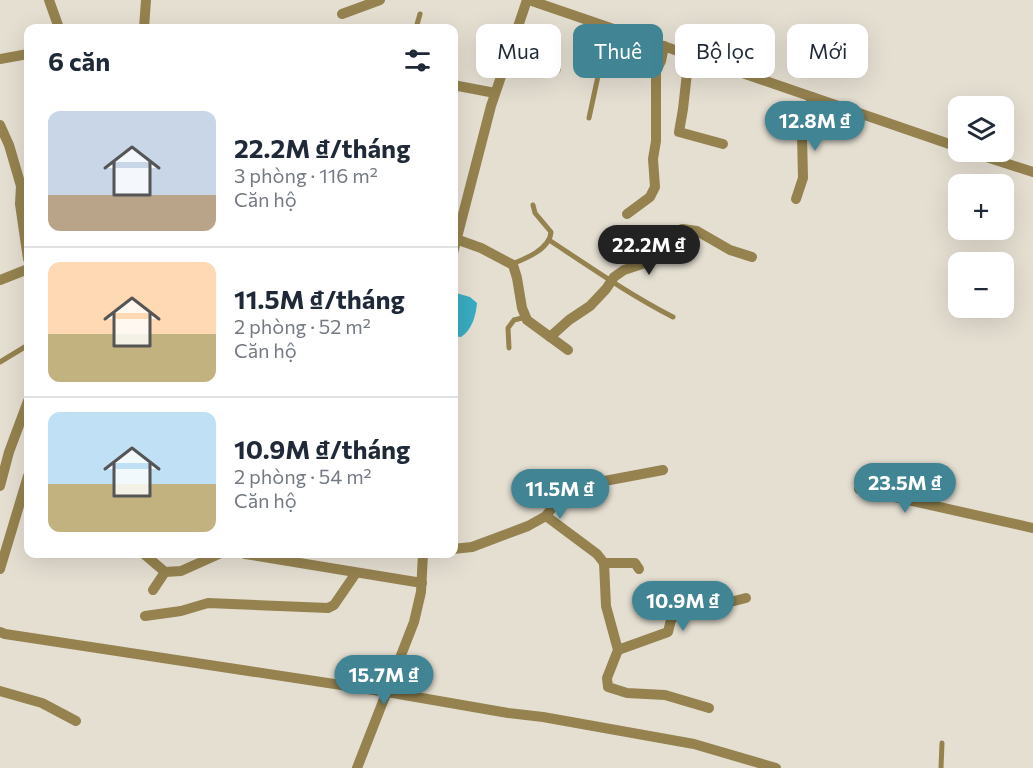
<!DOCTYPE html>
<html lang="vi">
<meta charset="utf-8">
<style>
:root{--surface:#fff;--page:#f6f6f7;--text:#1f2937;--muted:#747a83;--line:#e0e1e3;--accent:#418594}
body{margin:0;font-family:Commissioner,sans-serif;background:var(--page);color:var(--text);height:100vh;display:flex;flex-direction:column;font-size:22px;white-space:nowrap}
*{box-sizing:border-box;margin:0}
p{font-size:20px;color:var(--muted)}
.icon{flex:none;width:33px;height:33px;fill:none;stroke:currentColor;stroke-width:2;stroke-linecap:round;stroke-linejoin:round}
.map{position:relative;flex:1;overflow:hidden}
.sheet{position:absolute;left:24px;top:24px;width:434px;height:534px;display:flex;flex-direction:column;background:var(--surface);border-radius:12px;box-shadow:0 6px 24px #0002}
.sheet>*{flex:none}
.hud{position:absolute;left:476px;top:24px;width:466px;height:54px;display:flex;gap:12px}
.fabs{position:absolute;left:948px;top:96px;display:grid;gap:12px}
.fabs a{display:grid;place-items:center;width:66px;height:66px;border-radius:12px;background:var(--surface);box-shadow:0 6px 24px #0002;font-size:30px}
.price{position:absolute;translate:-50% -51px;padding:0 14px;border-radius:21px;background:var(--accent);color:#fff;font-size:20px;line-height:39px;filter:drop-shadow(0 2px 3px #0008)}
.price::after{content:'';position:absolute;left:50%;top:36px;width:18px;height:14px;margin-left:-9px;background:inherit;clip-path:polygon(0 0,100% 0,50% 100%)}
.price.current{background:#222;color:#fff}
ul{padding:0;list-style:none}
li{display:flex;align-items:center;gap:18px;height:150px;padding:0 24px}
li+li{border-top:2px solid var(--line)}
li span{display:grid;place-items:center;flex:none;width:168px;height:120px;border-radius:12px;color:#555}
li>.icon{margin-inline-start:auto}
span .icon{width:72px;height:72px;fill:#fffc;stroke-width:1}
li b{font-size:26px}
h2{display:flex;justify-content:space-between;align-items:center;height:72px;padding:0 24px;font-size:26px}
.tag{padding:0 21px;border-radius:12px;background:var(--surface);box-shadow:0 6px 24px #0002;font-size:21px;line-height:54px}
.tag.current{background:var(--accent);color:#fff}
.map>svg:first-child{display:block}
.water{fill:#39acc2}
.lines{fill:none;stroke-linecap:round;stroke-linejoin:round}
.service{stroke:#95824f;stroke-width:5}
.minor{stroke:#95824f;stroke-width:10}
</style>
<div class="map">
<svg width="1033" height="768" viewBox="0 0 1033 768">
<rect width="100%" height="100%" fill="#e5dfd2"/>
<path class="water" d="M 456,293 L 470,297 L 477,303 C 476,315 472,330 461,337 L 453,336 L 453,294 Z"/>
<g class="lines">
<g class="service">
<polyline points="416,28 420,14"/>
<polyline points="602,55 656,73"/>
<polyline points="589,118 598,76 605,26"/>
<path d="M 549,240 C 590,267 630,295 673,317"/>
<path d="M 512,264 C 525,259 550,249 551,232 L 535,213 L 533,205"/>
<polyline points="509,348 508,328 514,320 526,317"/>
<polyline points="0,362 28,345"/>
<polyline points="941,768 942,743"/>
</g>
<g class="minor">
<polyline points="49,0 59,28"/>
<polyline points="529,0 958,147"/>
<polyline points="342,14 380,0"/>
<polyline points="144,28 146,0"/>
<polyline points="689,55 683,109 679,132 723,144"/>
<polyline points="0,59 28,54"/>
<polyline points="507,59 556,69"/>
<polyline points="453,85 495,93"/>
<polyline points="0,125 9,145 21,186 20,204 28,259"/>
<polyline points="971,152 1033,172"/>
<polyline points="796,199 803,178 802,135 812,97"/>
<polyline points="627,214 650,197 655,187 653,159 656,141 656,71 661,61 664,46"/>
<polyline points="453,238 481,248 513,265 517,278 522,308 527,320 568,350"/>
<polyline points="453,253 491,106 527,0"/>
<polyline points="0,280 28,269"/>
<polyline points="550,337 569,320 590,306 606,289 614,277 624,270 642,264 656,246 682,229 697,231 730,250 752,257"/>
<polyline points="0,486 9,452 28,401"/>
<polyline points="859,489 1033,528"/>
<polyline points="546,516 597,554 604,563 606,606 618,650 607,678 608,687 627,693 665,695 709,708"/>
<polyline points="453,549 472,547 528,526 546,516 563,493 578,486 663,470"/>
<polyline points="144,554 165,572"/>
<polyline points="245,554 422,583"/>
<polyline points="604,563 635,563 639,569"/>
<polyline points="0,569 28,476"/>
<polyline points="153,590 165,572 181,571 219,554"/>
<polyline points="145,616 181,611 208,603 328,608 334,605 356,573"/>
<polyline points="0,632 5,634 387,692 508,713 543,717 694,744 776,768"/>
<polyline points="618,650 668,632 671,620 675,616 746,598"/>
<polyline points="0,691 42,703 76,721"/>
<polyline points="357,768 414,622 421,592 423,554"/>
</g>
</g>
</svg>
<div class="fabs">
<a><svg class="icon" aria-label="layers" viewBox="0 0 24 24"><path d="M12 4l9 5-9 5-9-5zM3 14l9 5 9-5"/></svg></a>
<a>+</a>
<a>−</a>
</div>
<b class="price" style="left:815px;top:152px">12.8M ₫</b>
<b class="price current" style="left:649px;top:276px">22.2M ₫</b>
<b class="price" style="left:905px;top:514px">23.5M ₫</b>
<b class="price" style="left:560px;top:520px">11.5M ₫</b>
<b class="price" style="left:683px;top:632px">10.9M ₫</b>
<b class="price" style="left:384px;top:706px">15.7M ₫</b>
<div class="hud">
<a class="tag">Mua</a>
<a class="tag current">Thuê</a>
<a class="tag">Bộ lọc</a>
<a class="tag">Mới</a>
</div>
<section class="sheet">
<h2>6 căn<svg class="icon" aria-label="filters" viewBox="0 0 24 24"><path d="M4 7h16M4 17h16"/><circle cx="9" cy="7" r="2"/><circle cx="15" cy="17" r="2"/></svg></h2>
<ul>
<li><span style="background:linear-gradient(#c9d6e8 70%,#b9a48a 0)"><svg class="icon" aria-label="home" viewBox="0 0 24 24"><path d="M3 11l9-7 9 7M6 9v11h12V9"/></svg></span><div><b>22.2M ₫/tháng</b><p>3 phòng · 116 m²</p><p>Căn hộ</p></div></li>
<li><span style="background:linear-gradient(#ffd9b3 60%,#c2b280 0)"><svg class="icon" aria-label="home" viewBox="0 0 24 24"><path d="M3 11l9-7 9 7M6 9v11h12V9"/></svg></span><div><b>11.5M ₫/tháng</b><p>2 phòng · 52 m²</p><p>Căn hộ</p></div></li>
<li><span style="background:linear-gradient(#bfe0f5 60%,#c2b280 0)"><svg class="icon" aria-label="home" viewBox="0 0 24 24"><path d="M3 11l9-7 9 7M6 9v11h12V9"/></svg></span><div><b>10.9M ₫/tháng</b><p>2 phòng · 54 m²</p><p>Căn hộ</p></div></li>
</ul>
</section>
</div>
